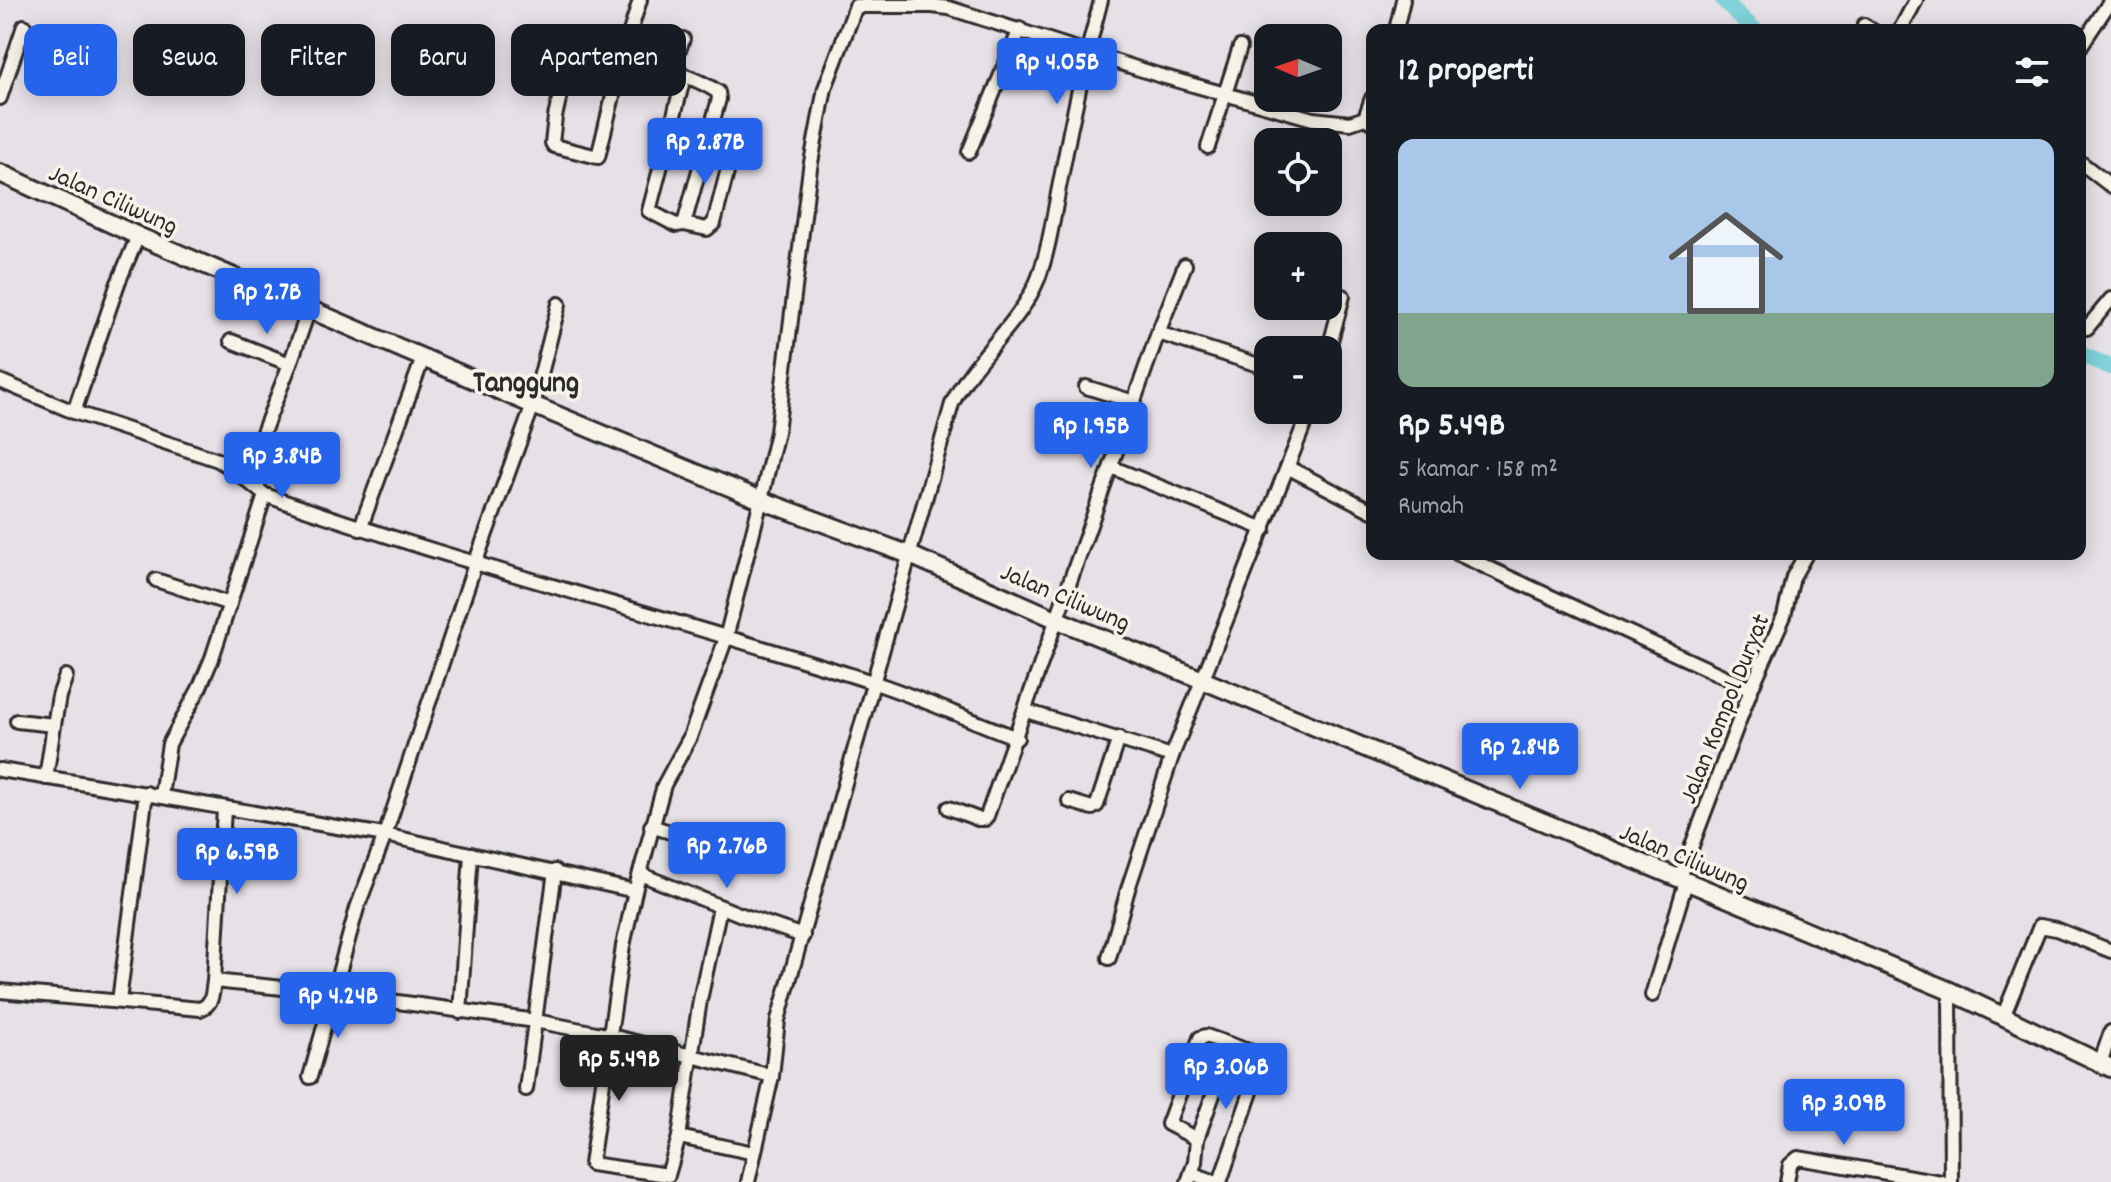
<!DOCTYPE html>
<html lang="id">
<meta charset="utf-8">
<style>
:root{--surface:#171b24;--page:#242831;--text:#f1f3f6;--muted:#9ea1a6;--line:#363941;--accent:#2563eb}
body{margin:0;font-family:Dekko,sans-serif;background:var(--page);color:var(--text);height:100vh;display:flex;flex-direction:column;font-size:30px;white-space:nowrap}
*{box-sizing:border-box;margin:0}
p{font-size:26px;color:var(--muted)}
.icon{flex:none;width:44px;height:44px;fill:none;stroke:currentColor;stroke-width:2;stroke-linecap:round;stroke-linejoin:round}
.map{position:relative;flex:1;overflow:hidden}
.details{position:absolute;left:1366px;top:24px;width:720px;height:536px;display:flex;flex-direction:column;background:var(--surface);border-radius:16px;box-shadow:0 4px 20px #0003}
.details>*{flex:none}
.hud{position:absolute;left:24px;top:24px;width:760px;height:72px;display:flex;gap:16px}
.needle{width:52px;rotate:272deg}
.controls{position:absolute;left:1254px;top:24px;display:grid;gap:16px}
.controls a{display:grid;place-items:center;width:88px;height:88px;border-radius:16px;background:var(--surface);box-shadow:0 4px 20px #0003;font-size:40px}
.price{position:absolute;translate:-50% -68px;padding:0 18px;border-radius:8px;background:var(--accent);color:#fff;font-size:26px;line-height:52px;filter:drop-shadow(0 2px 4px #0008)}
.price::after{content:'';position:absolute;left:50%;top:48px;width:24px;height:18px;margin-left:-12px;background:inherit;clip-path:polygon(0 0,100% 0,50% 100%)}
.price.selected{background:#222;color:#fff}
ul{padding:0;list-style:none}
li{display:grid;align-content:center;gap:16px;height:424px;padding:0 32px}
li+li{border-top:2px solid var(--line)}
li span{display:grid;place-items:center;height:248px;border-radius:16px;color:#555}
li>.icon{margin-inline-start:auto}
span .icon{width:144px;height:144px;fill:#fffc;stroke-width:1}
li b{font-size:34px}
h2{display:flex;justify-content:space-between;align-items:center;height:96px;padding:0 32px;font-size:34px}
.tag{padding:0 28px;border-radius:16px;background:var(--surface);box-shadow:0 4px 20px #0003;font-size:28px;line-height:72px}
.tag.selected{background:var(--accent);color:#fff}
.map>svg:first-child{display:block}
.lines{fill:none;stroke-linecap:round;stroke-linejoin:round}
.river{stroke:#81d2da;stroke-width:16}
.minor-casing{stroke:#2b2b2b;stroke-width:18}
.major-casing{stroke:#2b2b2b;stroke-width:22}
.minor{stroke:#f7f3e8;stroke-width:12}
.major{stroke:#f7f3e8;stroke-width:16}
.labels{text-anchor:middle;stroke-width:7;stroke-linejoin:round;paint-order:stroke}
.street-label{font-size:26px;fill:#2b2b2b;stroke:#f7f3e8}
.quarter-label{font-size:30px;font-weight:bold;fill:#2b2b2b;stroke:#f7f3e8}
</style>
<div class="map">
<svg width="2111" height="1182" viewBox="0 0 2111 1182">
<rect width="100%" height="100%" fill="#e6e0e7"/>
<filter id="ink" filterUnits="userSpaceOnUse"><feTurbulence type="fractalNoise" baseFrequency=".0125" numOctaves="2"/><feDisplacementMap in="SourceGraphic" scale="16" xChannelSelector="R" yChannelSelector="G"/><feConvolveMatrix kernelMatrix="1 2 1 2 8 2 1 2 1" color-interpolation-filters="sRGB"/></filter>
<g filter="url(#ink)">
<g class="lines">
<g class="river">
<polyline points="1723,0 1755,30"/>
<polyline points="2080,354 2111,367"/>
</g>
<g class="minor-casing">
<g id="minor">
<polyline points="1864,25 1872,30"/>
<polyline points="1396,30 1403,0"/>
<polyline points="1900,30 1916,0"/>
<polyline points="2080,47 2111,0"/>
<path d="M 623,56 C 653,66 691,74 718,92 L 719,99 L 684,224 L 676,225 L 649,211 L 684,77"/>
<polyline points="566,68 555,117 552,143 554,146 598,157 624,51 640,0"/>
<polyline points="671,73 683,39"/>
<polyline points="0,98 24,26"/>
<polyline points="1365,118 1372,98"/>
<polyline points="1208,147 1240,47"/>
<polyline points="969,152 1020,29"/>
<polyline points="2080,162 2111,186"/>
<polyline points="684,224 707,229 714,223 731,157 730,151 707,143"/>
<polyline points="2087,328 2111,299"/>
<polyline points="1158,333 1268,368"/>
<polyline points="231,341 290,364"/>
<polyline points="1328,352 1343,296"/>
<polyline points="0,381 74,412 218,460 233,469 265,495 212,658 199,689 169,744 161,795"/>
<polyline points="1086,387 1134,402"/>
<polyline points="74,412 118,283 138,236"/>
<polyline points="1111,467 1264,529"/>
<polyline points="1289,468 1372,511"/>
<polyline points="245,478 290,364 309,309"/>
<path d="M 265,495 C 465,566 673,617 875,683 C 923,699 969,720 1017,738"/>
<polyline points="360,529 423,358"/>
<polyline points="1458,554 1751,689"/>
<polyline points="156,580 230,604"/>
<polyline points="1026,711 1172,756"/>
<polyline points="17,721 54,725 46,778"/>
<polyline points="54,725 59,696 66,676"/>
<path d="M 0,770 C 129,790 256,814 385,835 L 476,561 L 533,405 L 559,304"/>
<polyline points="1069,801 1092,808 1097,805 1119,738"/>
<polyline points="949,808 978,819 985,819 987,816 1158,333 1185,265"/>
<polyline points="651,826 702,842"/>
<polyline points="640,874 739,914 803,936"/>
<polyline points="1679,880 1751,689 1784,616 1793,577 1806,554"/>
<polyline points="720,907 700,1000 679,1137 754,1153"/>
<polyline points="1109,958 1128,889 1172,756 1310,410"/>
<polyline points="214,981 224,809"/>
<path d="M 0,991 L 200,1009 C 213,1004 212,994 214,981 L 332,993 L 536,1021 L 611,1036 L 772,1076"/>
<polyline points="1950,991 1951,1182"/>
<polyline points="1652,995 1686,882"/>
<polyline points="119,1001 146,793"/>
<polyline points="460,1012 471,854"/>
<polyline points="2003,1017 2040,926 2056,929 2111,951"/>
<polyline points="2100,1063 2111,1032"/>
<polyline points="310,1077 357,908 385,835 635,891"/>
<polyline points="526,1089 555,871"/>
<polyline points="679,1137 668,1175 591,1164 623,946 635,891 664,785 690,737 726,638 761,500 777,432 810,168 825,88 856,6 932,6 949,8 1158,75 1313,119 1350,123 1365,118 1372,122"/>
<polyline points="1197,1139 1168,1124 1200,1038 1206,1036 1260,1055 1262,1060 1220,1182"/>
<polyline points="1191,1173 1215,1182"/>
<path d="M 748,1182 L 772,1076 L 778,1020 L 952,404 C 973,358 1019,326 1038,279 C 1050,247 1054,211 1061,178 C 1072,118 1085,59 1101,0"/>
<polyline points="1188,1182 1195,1162 1197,1139 1231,1045"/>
<polyline points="1787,1182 1790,1165 1798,1158 1941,1182"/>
</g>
</g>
<g class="major-casing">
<polyline id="major" points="0,173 138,236 533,405 761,500 910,555 1058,620 1950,991 2111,1068"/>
</g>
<use href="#minor" class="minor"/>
<use href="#major" class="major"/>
</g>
</g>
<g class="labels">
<g class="street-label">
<text transform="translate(114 198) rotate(24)" y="9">Jalan Ciliwung</text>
<text transform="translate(1066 596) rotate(23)" y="9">Jalan Ciliwung</text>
<text transform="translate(1723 708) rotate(-68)" y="9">Jalan Kompol Duryat</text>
<text transform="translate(1685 856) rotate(23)" y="9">Jalan Ciliwung</text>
</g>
<g class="quarter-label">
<text x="526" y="391">Tanggung</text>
</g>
</g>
</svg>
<div class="controls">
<a><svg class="needle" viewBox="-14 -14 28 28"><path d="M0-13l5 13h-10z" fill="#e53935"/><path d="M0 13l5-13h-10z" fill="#9ea1a6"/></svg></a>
<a><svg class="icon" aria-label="locate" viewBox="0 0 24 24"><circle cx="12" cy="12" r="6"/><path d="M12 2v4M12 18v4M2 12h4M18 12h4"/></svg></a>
<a>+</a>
<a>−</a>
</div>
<b class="price" style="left:1057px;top:106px">Rp 4.05B</b>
<b class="price" style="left:705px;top:186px">Rp 2.87B</b>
<b class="price" style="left:267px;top:336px">Rp 2.7B</b>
<b class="price" style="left:1091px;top:470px">Rp 1.95B</b>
<b class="price" style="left:282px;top:500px">Rp 3.84B</b>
<b class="price" style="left:1520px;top:791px">Rp 2.84B</b>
<b class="price" style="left:727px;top:890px">Rp 2.76B</b>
<b class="price" style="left:237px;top:896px">Rp 6.59B</b>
<b class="price" style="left:338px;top:1040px">Rp 4.24B</b>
<b class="price selected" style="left:619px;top:1103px">Rp 5.49B</b>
<b class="price" style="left:1226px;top:1111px">Rp 3.06B</b>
<b class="price" style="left:1844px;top:1147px">Rp 3.09B</b>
<div class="hud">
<a class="tag selected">Beli</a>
<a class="tag">Sewa</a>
<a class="tag">Filter</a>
<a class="tag">Baru</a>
<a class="tag">Apartemen</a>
</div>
<section class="details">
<h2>12 properti<svg class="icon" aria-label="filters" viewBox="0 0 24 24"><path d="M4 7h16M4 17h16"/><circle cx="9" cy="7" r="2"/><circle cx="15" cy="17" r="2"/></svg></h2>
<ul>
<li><span style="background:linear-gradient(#a9c7e8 70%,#7fa58c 0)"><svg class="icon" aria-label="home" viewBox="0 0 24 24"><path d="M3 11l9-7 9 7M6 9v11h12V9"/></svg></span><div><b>Rp 5.49B</b><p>5 kamar · 158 m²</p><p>Rumah</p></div></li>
</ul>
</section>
</div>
